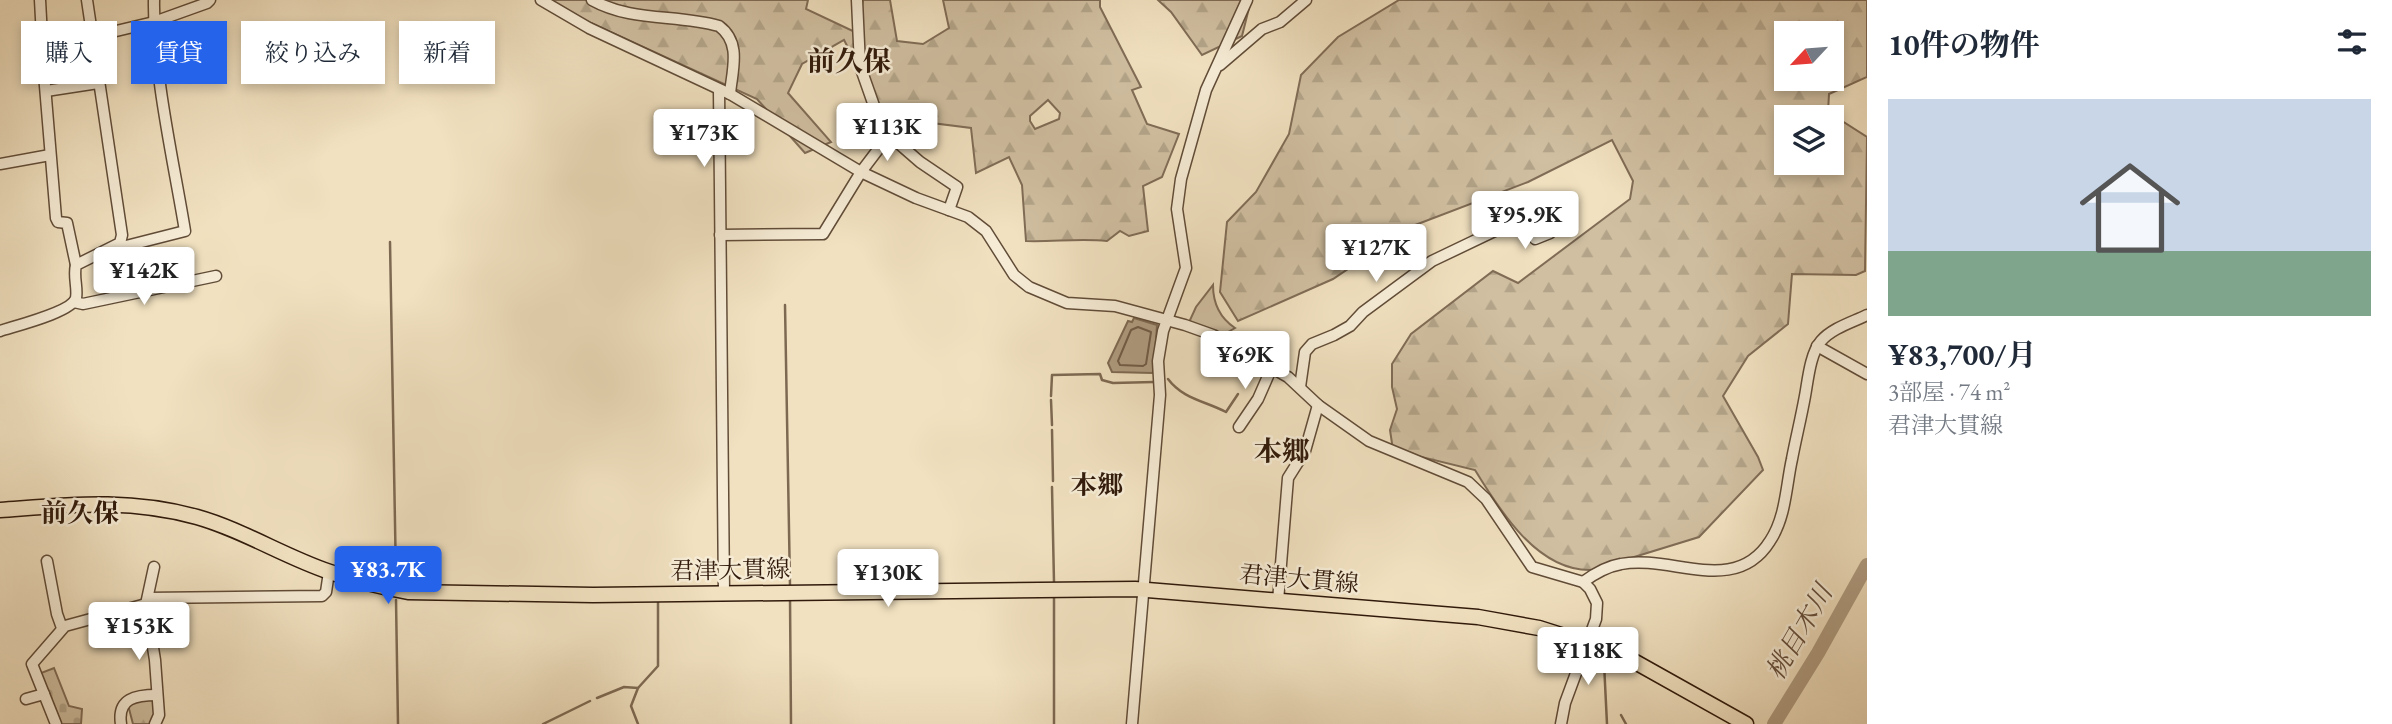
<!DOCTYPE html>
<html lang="ja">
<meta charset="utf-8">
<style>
:root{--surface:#fff;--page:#f2f2f3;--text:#1f2937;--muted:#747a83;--line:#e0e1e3;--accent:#2563eb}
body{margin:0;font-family:"EB Garamond","Noto Serif JP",serif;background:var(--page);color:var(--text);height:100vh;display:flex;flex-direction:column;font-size:26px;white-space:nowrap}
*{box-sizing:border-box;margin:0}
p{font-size:23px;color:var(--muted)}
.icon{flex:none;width:38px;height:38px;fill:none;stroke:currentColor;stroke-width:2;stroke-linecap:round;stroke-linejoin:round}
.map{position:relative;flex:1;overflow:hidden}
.sheet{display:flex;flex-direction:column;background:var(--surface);width:525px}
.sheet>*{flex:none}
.top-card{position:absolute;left:21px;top:21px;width:665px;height:63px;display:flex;gap:14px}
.needle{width:46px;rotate:244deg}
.tools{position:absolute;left:1774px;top:21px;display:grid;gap:14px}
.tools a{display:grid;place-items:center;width:70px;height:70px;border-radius:0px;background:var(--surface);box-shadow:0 4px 10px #0003;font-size:35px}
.price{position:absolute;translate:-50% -60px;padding:0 16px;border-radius:7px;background:#fff;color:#222;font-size:23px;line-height:46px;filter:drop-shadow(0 2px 4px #0008)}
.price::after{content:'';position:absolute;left:50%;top:42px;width:21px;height:16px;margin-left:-10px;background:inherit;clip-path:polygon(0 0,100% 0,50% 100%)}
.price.on{background:var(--accent);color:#fff}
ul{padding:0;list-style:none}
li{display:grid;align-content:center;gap:14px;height:371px;padding:0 21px}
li+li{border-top:2px solid var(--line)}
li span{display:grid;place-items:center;height:217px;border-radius:0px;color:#555}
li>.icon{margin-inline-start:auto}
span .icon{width:126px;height:126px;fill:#fffc;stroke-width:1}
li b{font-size:30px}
h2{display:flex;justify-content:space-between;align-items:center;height:84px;padding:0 21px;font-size:30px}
.tag{padding:0 24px;border-radius:0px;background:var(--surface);box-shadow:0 4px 10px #0003;font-size:24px;line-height:63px}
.tag.on{background:var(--accent);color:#fff}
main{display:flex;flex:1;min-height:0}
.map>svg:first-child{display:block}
.forest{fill:url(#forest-firs);stroke:#806c56;stroke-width:2;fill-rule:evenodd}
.cemetery{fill:url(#cemetery-stones);stroke:#806c56;stroke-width:2}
.park{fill:#d0bfa1;stroke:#806c56;stroke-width:2}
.water{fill:#b09d82;stroke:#7d6952;stroke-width:2}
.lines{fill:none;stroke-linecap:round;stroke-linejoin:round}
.shore{stroke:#705c46;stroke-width:2}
.stream{stroke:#7d6952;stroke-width:2.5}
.river{stroke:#b09d82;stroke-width:14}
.minor-casing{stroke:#614c38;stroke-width:13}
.major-casing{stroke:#311a0b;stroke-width:17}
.minor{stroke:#f6ecd6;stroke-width:10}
.major{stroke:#f1e1c0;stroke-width:14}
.labels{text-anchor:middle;stroke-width:5;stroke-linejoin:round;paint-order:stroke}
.street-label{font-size:24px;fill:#311a0b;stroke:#f6ecd6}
.neighbourhood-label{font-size:26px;font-weight:bold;fill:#311a0b;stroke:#f6ecd6}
.water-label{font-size:26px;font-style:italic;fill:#644e3b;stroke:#f6ecd6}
.quarter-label{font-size:28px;font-weight:bold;fill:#311a0b;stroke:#f6ecd6}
</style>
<main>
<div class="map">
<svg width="1867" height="724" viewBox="0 0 1867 724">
<defs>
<pattern id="forest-firs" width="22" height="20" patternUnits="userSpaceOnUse" patternTransform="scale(1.75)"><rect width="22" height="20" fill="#d0bfa1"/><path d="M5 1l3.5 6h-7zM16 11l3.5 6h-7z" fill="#b3a489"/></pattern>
<pattern id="cemetery-stones" width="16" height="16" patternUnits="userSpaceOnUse" patternTransform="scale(1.75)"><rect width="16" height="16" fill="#d0bfa1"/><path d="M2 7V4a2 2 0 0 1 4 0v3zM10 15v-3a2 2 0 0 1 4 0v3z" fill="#b3a489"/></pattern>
</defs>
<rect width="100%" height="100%" fill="#f1e1c0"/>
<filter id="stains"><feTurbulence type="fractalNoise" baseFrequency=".00286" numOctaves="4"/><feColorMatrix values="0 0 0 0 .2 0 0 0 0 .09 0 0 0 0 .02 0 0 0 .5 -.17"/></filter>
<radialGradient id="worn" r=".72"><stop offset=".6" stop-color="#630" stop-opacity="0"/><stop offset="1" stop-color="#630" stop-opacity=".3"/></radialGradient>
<g class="forest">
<path d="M 552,0 L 808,0 L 806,9 L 857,33 L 863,0 L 890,0 L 897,41 L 923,44 L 949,28 L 943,0 L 1100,0 L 1100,7 L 1141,87 L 1132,90 L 1147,124 L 1179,134 L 1162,177 L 1143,186 L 1148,231 L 1129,236 L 1120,231 L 1107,241 C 1080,238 1053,242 1026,241 L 1022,185 L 1009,157 L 976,173 L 971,128 L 900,119 L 881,110 L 844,40 L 802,64 L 788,93 L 831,142 L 805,153 L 757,99 L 569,13 ZM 1048,100 L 1060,113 L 1059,119 L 1035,129 L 1030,121 L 1030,116 Z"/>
<polygon points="1158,0 1251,0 1242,36 1202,55 1171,12"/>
<path d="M 1399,0 L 1867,0 L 1867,77 L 1829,94 L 1828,112 L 1867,137 L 1865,271 L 1856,275 L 1792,274 L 1788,324 L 1748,356 L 1723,396 L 1758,457 L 1763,470 L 1699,537 L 1592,570 C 1538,572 1500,511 1475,470 L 1393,450 L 1390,430 L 1397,409 L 1392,387 L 1392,364 L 1411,334 L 1493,271 L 1518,283 L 1630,199 L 1633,181 L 1612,140 L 1528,182 L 1410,227 L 1333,279 L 1238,321 L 1220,292 L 1227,222 L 1256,192 L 1289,134 L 1301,75 L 1338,37 ZM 1787,33 L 1832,33 L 1832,79 L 1787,79 ZM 1787,117 L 1832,117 L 1832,163 L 1787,163 Z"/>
<polygon points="136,699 155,700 155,715 153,724 133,724 128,705"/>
</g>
<polygon class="cemetery" points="54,668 69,706 82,709 81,724 61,724 41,673"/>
<path class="park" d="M 1213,285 C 1213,303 1220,318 1235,328 L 1221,336 L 1191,324 L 1190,320 L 1196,307 Z"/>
<polygon class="water" points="1134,318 1157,325 1154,370 1152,373 1112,372 1108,363 1128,321 1132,322"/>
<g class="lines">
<polygon class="shore" points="1138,327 1151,332 1146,364 1143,366 1120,365 1118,361 1131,330"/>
<g class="stream">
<polyline points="390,242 396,579"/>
<polyline points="785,305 790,585"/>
<path d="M 1168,379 C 1183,399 1205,401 1226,412 L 1238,394"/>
<polyline points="1051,396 1052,375 1100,374 1102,380 1113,383 1154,382"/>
<polyline points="1051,400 1052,425"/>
<polyline points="1052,430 1053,481"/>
<polyline points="1052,487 1054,582"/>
<polyline points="1054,595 1054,724"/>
<polyline points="790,598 791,724"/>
<polyline points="396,600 398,724"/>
<polyline points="1604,663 1607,724"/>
<polyline points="638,688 658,666 658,601"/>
<polyline points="597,698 624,687 638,688 631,706 638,724"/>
<polyline points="1621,715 1626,724"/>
<polyline points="543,724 590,701"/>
</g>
<polyline class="river" points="1774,724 1818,653 1867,565"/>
<g class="minor-casing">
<g id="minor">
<polyline points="40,0 44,74 56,218 58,222 67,223 76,265"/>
<polyline points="541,0 589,28 730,94 861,172 916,198 968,217 986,231 1014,275 1029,287 1067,303 1115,306 1185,325 1213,335 1288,377 1318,405 1369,441 1468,482 1486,499 1532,567 1583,582 1590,589 1597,603 1596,619 1565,703 1561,724"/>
<path d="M 592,0 C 632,22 676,14 719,26 C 742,43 732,70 730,94"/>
<polyline points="857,0 860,66 879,120 889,135 920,162 957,187 949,210"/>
<polyline points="91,37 154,22 207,3 210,0"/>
<polyline points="1220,65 1262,29 1280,22 1306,0"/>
<polyline points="719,90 724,593"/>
<polyline points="46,91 98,83"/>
<polyline points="0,164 50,155"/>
<polyline points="720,235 823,234 861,172 889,135"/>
<path d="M 118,245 L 126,246 L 185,231 C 173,158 153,73 154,0"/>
<polyline points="160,257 172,285"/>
<polyline points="74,302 83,304 216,276"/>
<path d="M 0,331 C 15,326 72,312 76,298 C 78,288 73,276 76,265 L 120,243 L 122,235 L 87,0"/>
<polyline points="1817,346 1867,374"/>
<polyline points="1300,387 1305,352 1312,344 1334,335 1350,326 1363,312 1432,261 1526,216 1535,239 1550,233"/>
<polyline points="1239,427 1258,399 1272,367"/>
<polyline points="47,561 57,614 62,628"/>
<polyline points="154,567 146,604 155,660 159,715 155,724"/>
<path d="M 1583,582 C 1594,574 1609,566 1621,564 C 1671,554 1735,597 1770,541 C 1786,517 1786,486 1792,459 C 1796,438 1801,418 1805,396 C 1808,380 1810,354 1821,341 C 1832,328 1853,322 1867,315"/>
<polyline points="148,598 322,596 326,592 329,572"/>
<polyline points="1278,601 1288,478 1305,451 1318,405"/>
<polyline points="26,699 44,694"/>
<polyline points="56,724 32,664 65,626 146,604"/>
<path d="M 121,724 C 117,698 136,695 157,695"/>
<polyline points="1132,724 1160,395 1158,361 1163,331 1186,268 1177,209 1181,179 1206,90 1247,0"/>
</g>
</g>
<g class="major-casing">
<path id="major" d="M 0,510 C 70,505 127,498 197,517 C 243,530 285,557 330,572 C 356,581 382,587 408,592 L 593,595 L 1135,589 L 1478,617 L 1539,628 L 1621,654 L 1746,724"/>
</g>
<use href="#minor" class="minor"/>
<use href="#major" class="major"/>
</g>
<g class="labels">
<g class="street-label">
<text transform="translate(730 570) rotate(-1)" y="8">君津大貫線</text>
<text transform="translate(1299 579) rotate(5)" y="8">君津大貫線</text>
</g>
<g class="neighbourhood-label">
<text x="1097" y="494">本郷</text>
<text x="80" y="522">前久保</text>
</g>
<g class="water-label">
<text transform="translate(1799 632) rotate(-60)" y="9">桃目木川</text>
</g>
<g class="quarter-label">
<text x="849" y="71">前久保</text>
<text x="1282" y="461">本郷</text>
</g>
</g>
<rect width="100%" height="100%" filter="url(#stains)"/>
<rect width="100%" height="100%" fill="url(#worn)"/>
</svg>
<div class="tools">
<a><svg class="needle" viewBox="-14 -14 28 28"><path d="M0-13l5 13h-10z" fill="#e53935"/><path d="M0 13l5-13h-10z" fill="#747a83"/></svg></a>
<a><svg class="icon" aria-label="layers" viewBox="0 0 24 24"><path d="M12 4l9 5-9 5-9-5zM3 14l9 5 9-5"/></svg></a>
</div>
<b class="price" style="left:887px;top:163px">¥113K</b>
<b class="price" style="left:704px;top:169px">¥173K</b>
<b class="price" style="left:1525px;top:251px">¥95.9K</b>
<b class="price" style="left:1376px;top:284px">¥127K</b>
<b class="price" style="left:144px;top:307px">¥142K</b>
<b class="price" style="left:1245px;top:391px">¥69K</b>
<b class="price on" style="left:388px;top:606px">¥83.7K</b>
<b class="price" style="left:888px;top:609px">¥130K</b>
<b class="price" style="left:139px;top:662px">¥153K</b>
<b class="price" style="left:1588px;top:687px">¥118K</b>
<div class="top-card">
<a class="tag">購入</a>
<a class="tag on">賃貸</a>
<a class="tag">絞り込み</a>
<a class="tag">新着</a>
</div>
</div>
<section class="sheet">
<h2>10件の物件<svg class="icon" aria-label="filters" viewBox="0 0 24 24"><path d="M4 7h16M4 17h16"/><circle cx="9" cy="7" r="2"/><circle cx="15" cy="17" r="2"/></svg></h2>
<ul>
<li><span style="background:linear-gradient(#c9d6e8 70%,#7fa58c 0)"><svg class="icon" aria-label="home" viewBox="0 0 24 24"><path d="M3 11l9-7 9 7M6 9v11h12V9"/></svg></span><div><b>¥83,700/月</b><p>3部屋 · 74 m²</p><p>君津大貫線</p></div></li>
</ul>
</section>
</main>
